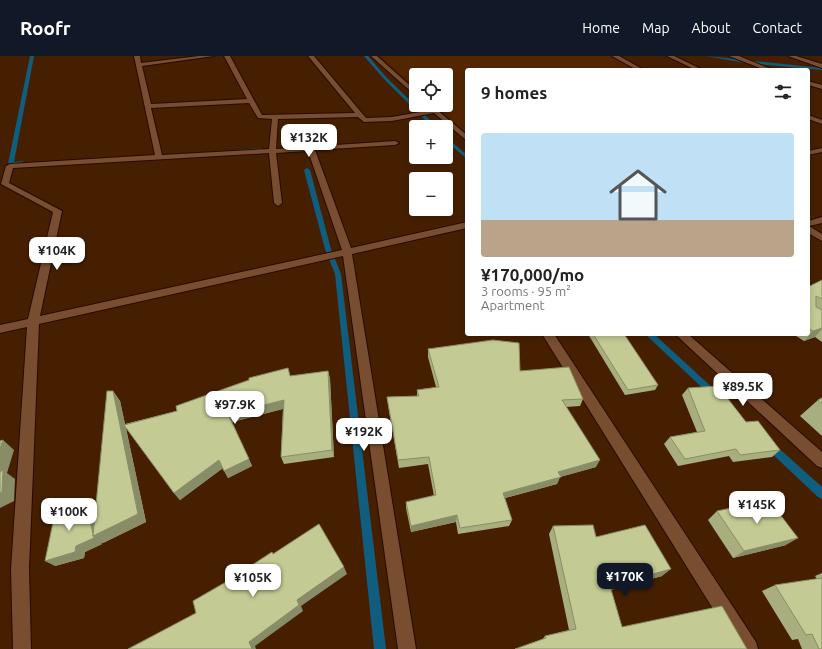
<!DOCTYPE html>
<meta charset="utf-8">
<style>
:root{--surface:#fff;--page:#f6f6f6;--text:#222;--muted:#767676;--line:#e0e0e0;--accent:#111827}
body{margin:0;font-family:Ubuntu,sans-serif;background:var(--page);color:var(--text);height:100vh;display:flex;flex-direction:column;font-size:15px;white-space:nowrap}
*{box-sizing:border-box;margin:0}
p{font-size:13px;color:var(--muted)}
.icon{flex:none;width:22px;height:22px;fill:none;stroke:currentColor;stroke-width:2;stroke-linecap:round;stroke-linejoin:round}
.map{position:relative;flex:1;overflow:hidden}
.drawer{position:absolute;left:465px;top:12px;width:345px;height:268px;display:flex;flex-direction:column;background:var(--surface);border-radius:4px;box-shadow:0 2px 6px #0003}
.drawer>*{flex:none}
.controls{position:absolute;left:409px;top:12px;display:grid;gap:8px}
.controls a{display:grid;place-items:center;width:44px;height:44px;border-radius:4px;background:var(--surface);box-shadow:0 2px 6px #0003;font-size:20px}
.price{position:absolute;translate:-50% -34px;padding:0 9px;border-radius:8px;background:#fff;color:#222;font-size:13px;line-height:26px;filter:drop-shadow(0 1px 2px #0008)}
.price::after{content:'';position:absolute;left:50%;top:24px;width:12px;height:9px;margin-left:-6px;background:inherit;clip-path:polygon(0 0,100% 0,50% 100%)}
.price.active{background:var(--accent);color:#fff}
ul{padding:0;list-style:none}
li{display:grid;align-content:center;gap:8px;height:212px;padding:0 16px}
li+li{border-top:1px solid var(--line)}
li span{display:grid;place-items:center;height:124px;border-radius:4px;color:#555}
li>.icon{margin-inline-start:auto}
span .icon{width:72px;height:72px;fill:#fffc;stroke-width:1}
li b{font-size:17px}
h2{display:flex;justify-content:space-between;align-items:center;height:48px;padding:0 16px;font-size:17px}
header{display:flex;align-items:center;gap:24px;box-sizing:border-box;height:56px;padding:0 20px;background:var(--accent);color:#fff}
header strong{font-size:19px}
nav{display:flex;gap:22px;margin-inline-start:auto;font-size:14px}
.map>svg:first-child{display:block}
.built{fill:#542600}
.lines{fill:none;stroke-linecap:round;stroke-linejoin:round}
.stream{fill:#105e7f;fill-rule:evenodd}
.minor-casing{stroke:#270a00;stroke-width:2}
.minor{fill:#794d30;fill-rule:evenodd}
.wall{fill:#a9ae7e}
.shaded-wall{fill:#898d67}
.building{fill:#c4ca93;stroke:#898d67}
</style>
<header>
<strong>Roofr</strong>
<nav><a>Home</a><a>Map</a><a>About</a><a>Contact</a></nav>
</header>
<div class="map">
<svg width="822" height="593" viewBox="0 0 822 593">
<rect width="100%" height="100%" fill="#461f01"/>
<polygon class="built" points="380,0 610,0 636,14 467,14 467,78 434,49 446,49 446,19 416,19 416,32"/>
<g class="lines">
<g class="stream">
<path d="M 30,0 L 34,0 L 14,106 L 22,105 L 25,107 C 21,110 12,111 8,108 Z"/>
<polygon points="364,0 368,0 386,21 437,71 432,71 384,23"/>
<polygon points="706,0 822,12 822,14 745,7"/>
<polygon points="446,81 467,99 467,103 446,85"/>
<polygon points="260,92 262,92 262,94 237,96 235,95 237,94"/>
<polygon points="307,112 310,114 331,193 341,218 386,593 374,593 335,218 325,193 304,114"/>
<polygon points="645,278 654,278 716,335 717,337 716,339 713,340 710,339"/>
<polygon points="770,386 773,387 822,431 822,443 818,441 767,393 765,390 767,387"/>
</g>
<g class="minor-casing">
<g id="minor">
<path d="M 134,0 L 140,0 L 141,7 L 199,0 L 214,0 L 142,10 L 151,48 L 247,43 L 224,0 L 230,0 L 262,59 L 355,57 L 308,0 L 314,0 L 366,62 L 392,61 L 431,54 L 428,51 L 431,49 L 467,79 L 467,85 L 434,57 L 392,65 L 364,66 L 358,61 L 278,63 L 276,93 L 395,85 L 399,87 L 395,89 L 315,94 L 351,192 L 467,166 L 467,172 L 352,198 L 416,593 L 398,593 L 343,200 L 39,268 L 29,513 L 31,593 L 13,593 L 11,513 L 27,271 L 0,277 L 0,269 L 28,263 L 53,156 L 1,128 L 6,110 L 10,108 L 155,99 ZM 249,47 L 258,62 L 272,63 L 269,93 L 162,99 L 151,52 ZM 308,95 L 342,194 L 40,260 L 62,155 L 9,127 L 13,112 L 269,97 L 274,147 L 278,150 L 282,147 L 276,97 Z"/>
<polygon points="371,0 377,0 416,35 416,40"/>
<polygon points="612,0 619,0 644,14 637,14"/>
<polygon points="667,0 674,0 703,14 696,14"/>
<polygon points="729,0 739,0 773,14 765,14"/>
<polygon points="788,0 796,0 822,8 822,12"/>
<polygon points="808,25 822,29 822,33 808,29"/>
<polygon points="808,59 822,64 822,68 808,63"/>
<polygon points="822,92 822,96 808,99 808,95"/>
<polygon points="822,161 822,167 809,170 822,178 822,185 808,177 808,165"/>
<polygon points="542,278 554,278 756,586 758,593 738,593"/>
<polygon points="675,278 688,278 822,396 822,412 817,410"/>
</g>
</g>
<use href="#minor" class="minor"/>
</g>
<g class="wall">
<polygon points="822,224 822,286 815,281 804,285 793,278 808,278 808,231"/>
<polygon points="588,278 624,278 658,329 655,334 625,339"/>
<polygon points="428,293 520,315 583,343 580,350 566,351 596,411 560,421 557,428 505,442 512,464 509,470 458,478 456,466 411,476 406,452 406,446 434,440 428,408 399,412 388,349 387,341 417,340 417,334 436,331 428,301"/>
<polygon points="328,315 330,323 334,401 284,408 281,401 283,353 232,366 252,410 228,422 223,412 180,444 174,437 126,372 146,466 103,487 101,486 102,488 85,496 84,502 55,510 86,448 94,455 95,459 113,335 120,345 125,368 177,355 290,320"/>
<polygon points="688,332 746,366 780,394 772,401 733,406 729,400 678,410 664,388 670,381 697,376 682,339"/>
<polygon points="822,342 822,380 800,360 818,344"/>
<polygon points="717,455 786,489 733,502 708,464"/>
<polygon points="553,470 596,481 662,520 611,534 622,571 542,584 545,580 569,574 549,478"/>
<polygon points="822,517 822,593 802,593 798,583 792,584 762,535 775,529 817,523 815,520"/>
</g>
<g class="shaded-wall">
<polygon points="822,272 822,273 815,281 804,285 813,275"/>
<polygon points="328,315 330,323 334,401 332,394"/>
<polygon points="113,335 120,345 146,466 103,487 101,486 102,488 85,496 84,502 55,510 45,505 76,490 86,448 94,455 99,477"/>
<polygon points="284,344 286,352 232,366 252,410 228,422 224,415 228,358"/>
<polygon points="3,384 14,394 7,417 15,423 14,445 0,452 0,393"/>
<polygon points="219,404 224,411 180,444 174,437"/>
<polygon points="600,404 596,411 560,421 557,428 501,443 503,437 558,416"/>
<polygon points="457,459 456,466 411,476 411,470"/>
<polygon points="798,482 786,489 733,502 744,495"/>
<polygon points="344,511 347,518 301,550 303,555 255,590 256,593 252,593 249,586 297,544"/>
<polygon points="671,513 662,520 603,536 610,530"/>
</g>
<g class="building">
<polygon points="822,224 822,243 816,240 816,251 822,254 822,272 813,275 808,272 808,231"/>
<polygon points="593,278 624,278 658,329 628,334"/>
<polygon points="493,284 519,287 520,315 569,311 583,343 562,344 600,404 558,416 561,421 503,437 512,464 460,472 457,459 411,470 406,446 436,439 429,401 398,404 387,341 419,340 417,334 439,331 428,293"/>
<polygon points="288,312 290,320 328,315 332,394 281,401 284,344 228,358 249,403 224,415 219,404 174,437 124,369 177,355 176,350 249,324 249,322"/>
<polygon points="718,330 746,366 758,365 780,394 740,399 736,393 685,403 670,381 705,375 688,332"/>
<polygon points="107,335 113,335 138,458 93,480"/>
<polygon points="822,342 822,348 818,344"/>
<polygon points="3,384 0,393 0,385"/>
<polygon points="3,414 2,436 0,437 0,416"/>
<polygon points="769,444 798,482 744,495 717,455"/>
<polygon points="86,448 93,478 93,480 93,479 94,482 76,490 75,496 45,505 55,457"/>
<polygon points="319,468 344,511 297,544 299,549 249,586 252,593 128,593 196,557 193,545 226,526 272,496 273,498"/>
<polygon points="593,469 596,481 645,469 671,513 610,530 622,571 722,550 747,593 515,593 546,582 545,580 576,573 553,470"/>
<polygon points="822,522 822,593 819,593 812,578 806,579 775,529"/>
</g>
</svg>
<div class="controls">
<a><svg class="icon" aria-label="locate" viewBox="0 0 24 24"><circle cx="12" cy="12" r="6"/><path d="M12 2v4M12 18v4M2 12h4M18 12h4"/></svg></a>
<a>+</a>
<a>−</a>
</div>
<b class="price" style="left:309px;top:102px">¥132K</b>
<b class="price" style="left:57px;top:215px">¥104K</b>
<b class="price" style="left:743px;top:351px">¥89.5K</b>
<b class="price" style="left:235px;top:369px">¥97.9K</b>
<b class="price" style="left:364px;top:396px">¥192K</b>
<b class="price" style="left:757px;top:469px">¥145K</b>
<b class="price" style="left:69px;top:476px">¥100K</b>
<b class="price active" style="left:625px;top:541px">¥170K</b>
<b class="price" style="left:253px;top:542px">¥105K</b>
<section class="drawer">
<h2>9 homes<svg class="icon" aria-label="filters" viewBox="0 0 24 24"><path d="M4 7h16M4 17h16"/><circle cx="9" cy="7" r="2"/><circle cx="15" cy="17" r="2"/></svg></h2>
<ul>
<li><span style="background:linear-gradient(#bfe0f5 70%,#b9a48a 0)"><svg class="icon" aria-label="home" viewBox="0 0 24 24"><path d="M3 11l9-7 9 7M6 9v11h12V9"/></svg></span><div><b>¥170,000/mo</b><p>3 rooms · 95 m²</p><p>Apartment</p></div></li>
</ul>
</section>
</div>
